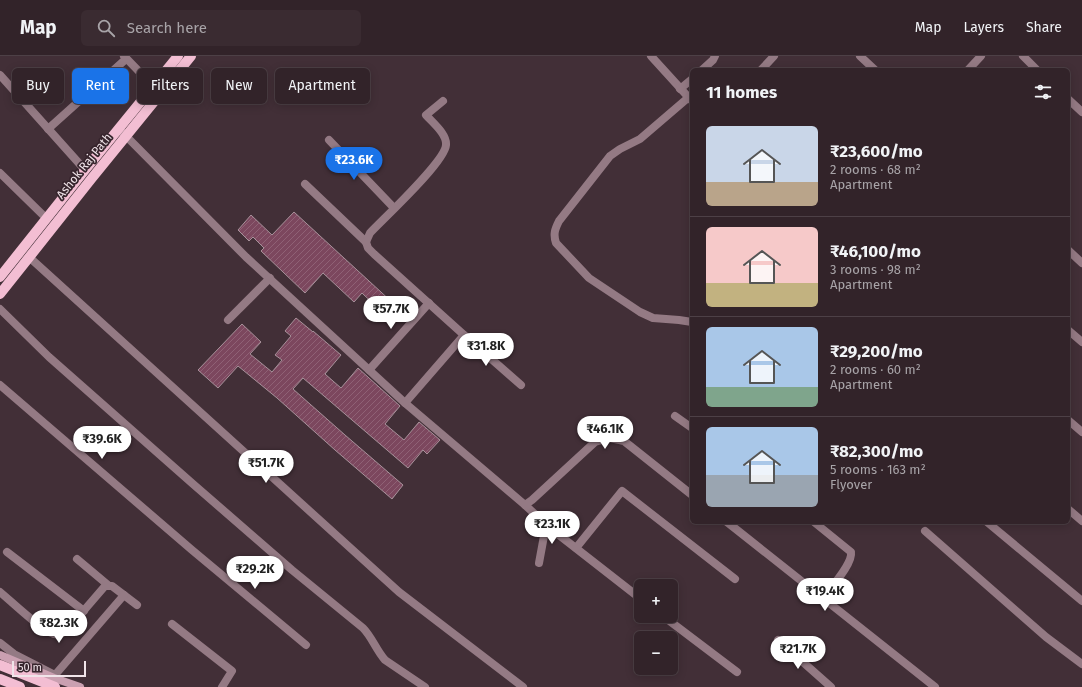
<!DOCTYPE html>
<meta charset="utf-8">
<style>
:root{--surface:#322329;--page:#3a2b31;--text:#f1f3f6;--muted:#a8a4a8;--line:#4d4046;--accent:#1a73e8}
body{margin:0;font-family:"Fira Sans",sans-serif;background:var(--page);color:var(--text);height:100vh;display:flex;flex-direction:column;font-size:15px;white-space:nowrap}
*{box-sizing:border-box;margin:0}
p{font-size:13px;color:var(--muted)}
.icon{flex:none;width:22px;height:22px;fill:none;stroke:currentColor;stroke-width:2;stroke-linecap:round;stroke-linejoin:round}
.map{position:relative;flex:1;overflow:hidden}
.panel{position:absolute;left:690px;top:12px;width:380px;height:456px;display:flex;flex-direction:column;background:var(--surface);border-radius:6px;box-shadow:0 2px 10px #0003,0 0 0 1px var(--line)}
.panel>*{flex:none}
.banner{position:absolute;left:12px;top:12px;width:380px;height:36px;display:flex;gap:8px}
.fabs{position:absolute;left:634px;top:523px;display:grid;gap:8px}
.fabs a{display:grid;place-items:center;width:44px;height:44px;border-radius:6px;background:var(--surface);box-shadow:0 2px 10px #0003,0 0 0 1px var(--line);font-size:20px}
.scale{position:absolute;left:12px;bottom:10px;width:74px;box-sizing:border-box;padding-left:4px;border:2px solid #f0e4e9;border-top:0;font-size:11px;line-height:14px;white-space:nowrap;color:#f0e4e9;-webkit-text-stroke:3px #37252d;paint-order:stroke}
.price{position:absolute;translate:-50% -34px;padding:0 9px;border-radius:14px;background:#fff;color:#222;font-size:13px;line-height:26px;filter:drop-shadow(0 1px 2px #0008)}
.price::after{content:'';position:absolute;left:50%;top:24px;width:12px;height:9px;margin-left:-6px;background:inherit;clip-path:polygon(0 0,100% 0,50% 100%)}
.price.current{background:var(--accent);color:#fff}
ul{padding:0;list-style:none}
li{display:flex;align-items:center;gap:12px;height:100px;padding:0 16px}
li+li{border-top:1px solid var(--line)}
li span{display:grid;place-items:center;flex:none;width:112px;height:80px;border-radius:6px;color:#555}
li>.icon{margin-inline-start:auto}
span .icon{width:48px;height:48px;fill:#fffc;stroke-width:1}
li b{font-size:17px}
h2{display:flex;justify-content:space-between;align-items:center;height:48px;padding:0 16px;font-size:17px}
.pill{padding:0 14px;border-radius:6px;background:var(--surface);box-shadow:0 2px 10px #0003,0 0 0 1px var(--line);font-size:14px;line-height:36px}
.pill.current{background:var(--accent);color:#fff}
header{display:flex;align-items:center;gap:24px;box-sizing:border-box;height:56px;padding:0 20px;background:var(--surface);border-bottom:1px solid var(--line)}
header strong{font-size:19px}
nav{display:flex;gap:22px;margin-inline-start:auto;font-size:14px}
.search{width:280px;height:36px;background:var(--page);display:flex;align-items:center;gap:10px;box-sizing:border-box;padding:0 14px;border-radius:6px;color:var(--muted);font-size:15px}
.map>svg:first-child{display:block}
.building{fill:url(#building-hatch);stroke:#a7919a}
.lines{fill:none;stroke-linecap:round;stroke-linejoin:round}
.street{stroke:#947a84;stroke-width:8}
.secondary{stroke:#caa0b1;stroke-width:8}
.primary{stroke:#f3bed3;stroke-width:10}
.labels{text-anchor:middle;stroke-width:3.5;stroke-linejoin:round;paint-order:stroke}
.street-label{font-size:12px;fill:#f0e4e9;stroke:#37252d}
</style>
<header>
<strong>Map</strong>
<div class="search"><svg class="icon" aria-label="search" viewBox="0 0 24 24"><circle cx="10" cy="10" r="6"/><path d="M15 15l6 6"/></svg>Search here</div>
<nav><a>Map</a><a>Layers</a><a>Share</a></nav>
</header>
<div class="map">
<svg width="1082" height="631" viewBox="0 0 1082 631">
<defs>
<pattern id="building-hatch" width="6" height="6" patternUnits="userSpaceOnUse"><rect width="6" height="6" fill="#7c475e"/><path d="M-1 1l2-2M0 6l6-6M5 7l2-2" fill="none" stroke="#8f6175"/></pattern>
</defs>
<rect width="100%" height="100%" fill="#422f37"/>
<g class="building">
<polygon points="294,156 394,248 384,258 362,237 354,246 323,217 305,237 261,195 264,192 253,181 249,185 238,174 251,159 272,179"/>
<polygon points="296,262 313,276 313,275 341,299 325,318 341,332 358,312 400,350 385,368 404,384 419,366 440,384 427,398 423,394 408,412 303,322 293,333 345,379 403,429 392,443 335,394 277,342 238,310 218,332 198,314 242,268 261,286 250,298 272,316 282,304 275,299 291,280 285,275"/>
</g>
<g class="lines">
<g class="street">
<polyline points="124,0 157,34"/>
<polyline points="651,0 691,44"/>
<polyline points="860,0 875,14"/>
<polyline points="1023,0 1037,14"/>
<polyline points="702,14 713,4 715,0"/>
<polyline points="761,14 774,0"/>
<polyline points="968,14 981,0"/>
<polyline points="0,19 85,114"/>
<polyline points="680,33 692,23"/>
<path d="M 689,41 L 640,83 L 620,93 L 610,100 L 559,165 C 555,173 553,178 556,187 L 589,222 L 640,256 L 653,262 L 679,264 L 692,266"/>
<polyline points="1068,43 1082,56"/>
<polyline points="48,73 126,3"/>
<polyline points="122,76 246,201 405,347 525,449 550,472 641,543"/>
<polyline points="329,84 394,152"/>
<polyline points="0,117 46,162"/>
<polyline points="305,128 366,186"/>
<polyline points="1068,194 1082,207"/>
<polyline points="29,201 399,536 523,631"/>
<path d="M 0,253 L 49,301 L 193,428 L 292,514 L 363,572 C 372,581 376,594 385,604 L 425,631"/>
<polyline points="228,264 270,222"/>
<polyline points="1068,274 1082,286"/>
<polyline points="464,279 521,329"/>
<polyline points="369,314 429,247"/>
<polyline points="0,329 192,494 306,589"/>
<path d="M 405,347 L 464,279 L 374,198 L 368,192 L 366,186 L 370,177 C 384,162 445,106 446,89 C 447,78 433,67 426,59 L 443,45"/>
<polyline points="675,360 692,372"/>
<polyline points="1068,364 1082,376"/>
<polyline points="525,449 532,444 595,386 610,382 624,385 692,439"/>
<polyline points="1068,453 1082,465"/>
<polyline points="727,466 935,631"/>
<path d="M 814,466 L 851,496 C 853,508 831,531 823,542"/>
<polyline points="987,466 1082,545"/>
<polyline points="925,475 1046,581 1082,608"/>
<polyline points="576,492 622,435 735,523"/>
<polyline points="7,496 84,555"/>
<polyline points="77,503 108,529"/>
<polyline points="539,507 546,469"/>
<path d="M 0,536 C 11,545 42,575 54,578 C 60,580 64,576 68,573 L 105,530 L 112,530 L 137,549"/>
<polyline points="663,560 737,616"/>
<polyline points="172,568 232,615 222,631"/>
<polyline points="778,584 831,631"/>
<polyline points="0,587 14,598 53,618"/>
<polyline points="55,619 124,539"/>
</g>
<polyline class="secondary" points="0,599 54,622 80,631"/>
<g class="primary">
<polyline points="0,221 85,114 178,0"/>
<polyline points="0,238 92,122 191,0"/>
<polyline points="0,609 55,631"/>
<polyline points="0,623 20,631"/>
</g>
</g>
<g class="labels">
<g class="street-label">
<text transform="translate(84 110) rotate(-51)" y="4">Ashok Raj Path</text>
</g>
</g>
</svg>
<div class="fabs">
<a>+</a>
<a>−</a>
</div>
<div class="scale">50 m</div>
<b class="price current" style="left:354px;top:125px">₹23.6K</b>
<b class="price" style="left:391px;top:274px">₹57.7K</b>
<b class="price" style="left:486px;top:311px">₹31.8K</b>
<b class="price" style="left:605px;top:394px">₹46.1K</b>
<b class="price" style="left:102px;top:404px">₹39.6K</b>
<b class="price" style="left:266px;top:428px">₹51.7K</b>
<b class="price" style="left:552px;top:489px">₹23.1K</b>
<b class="price" style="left:255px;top:534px">₹29.2K</b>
<b class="price" style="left:825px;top:556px">₹19.4K</b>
<b class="price" style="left:59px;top:588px">₹82.3K</b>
<b class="price" style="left:798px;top:614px">₹21.7K</b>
<div class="banner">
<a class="pill">Buy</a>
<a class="pill current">Rent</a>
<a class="pill">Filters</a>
<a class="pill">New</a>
<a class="pill">Apartment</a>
</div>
<section class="panel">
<h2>11 homes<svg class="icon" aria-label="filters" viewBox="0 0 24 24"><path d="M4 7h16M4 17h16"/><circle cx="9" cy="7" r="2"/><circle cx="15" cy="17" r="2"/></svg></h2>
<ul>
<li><span style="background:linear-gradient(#c9d6e8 70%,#b9a48a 0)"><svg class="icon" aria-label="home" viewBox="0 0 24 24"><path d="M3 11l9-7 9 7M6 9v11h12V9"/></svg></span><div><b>₹23,600/mo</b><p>2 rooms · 68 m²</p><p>Apartment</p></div></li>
<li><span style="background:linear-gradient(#f6c9c9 70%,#c2b280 0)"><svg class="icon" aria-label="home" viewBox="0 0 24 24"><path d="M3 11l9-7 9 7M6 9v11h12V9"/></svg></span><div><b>₹46,100/mo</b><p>3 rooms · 98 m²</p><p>Apartment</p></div></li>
<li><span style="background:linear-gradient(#a9c7e8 75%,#7fa58c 0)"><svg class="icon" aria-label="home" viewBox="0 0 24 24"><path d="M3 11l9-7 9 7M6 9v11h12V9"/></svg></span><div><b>₹29,200/mo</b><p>2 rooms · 60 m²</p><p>Apartment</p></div></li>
<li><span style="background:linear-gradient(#a9c7e8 60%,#9aa5b1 0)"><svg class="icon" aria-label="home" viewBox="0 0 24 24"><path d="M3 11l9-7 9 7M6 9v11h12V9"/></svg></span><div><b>₹82,300/mo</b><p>5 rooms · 163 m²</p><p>Flyover</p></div></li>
</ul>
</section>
</div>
